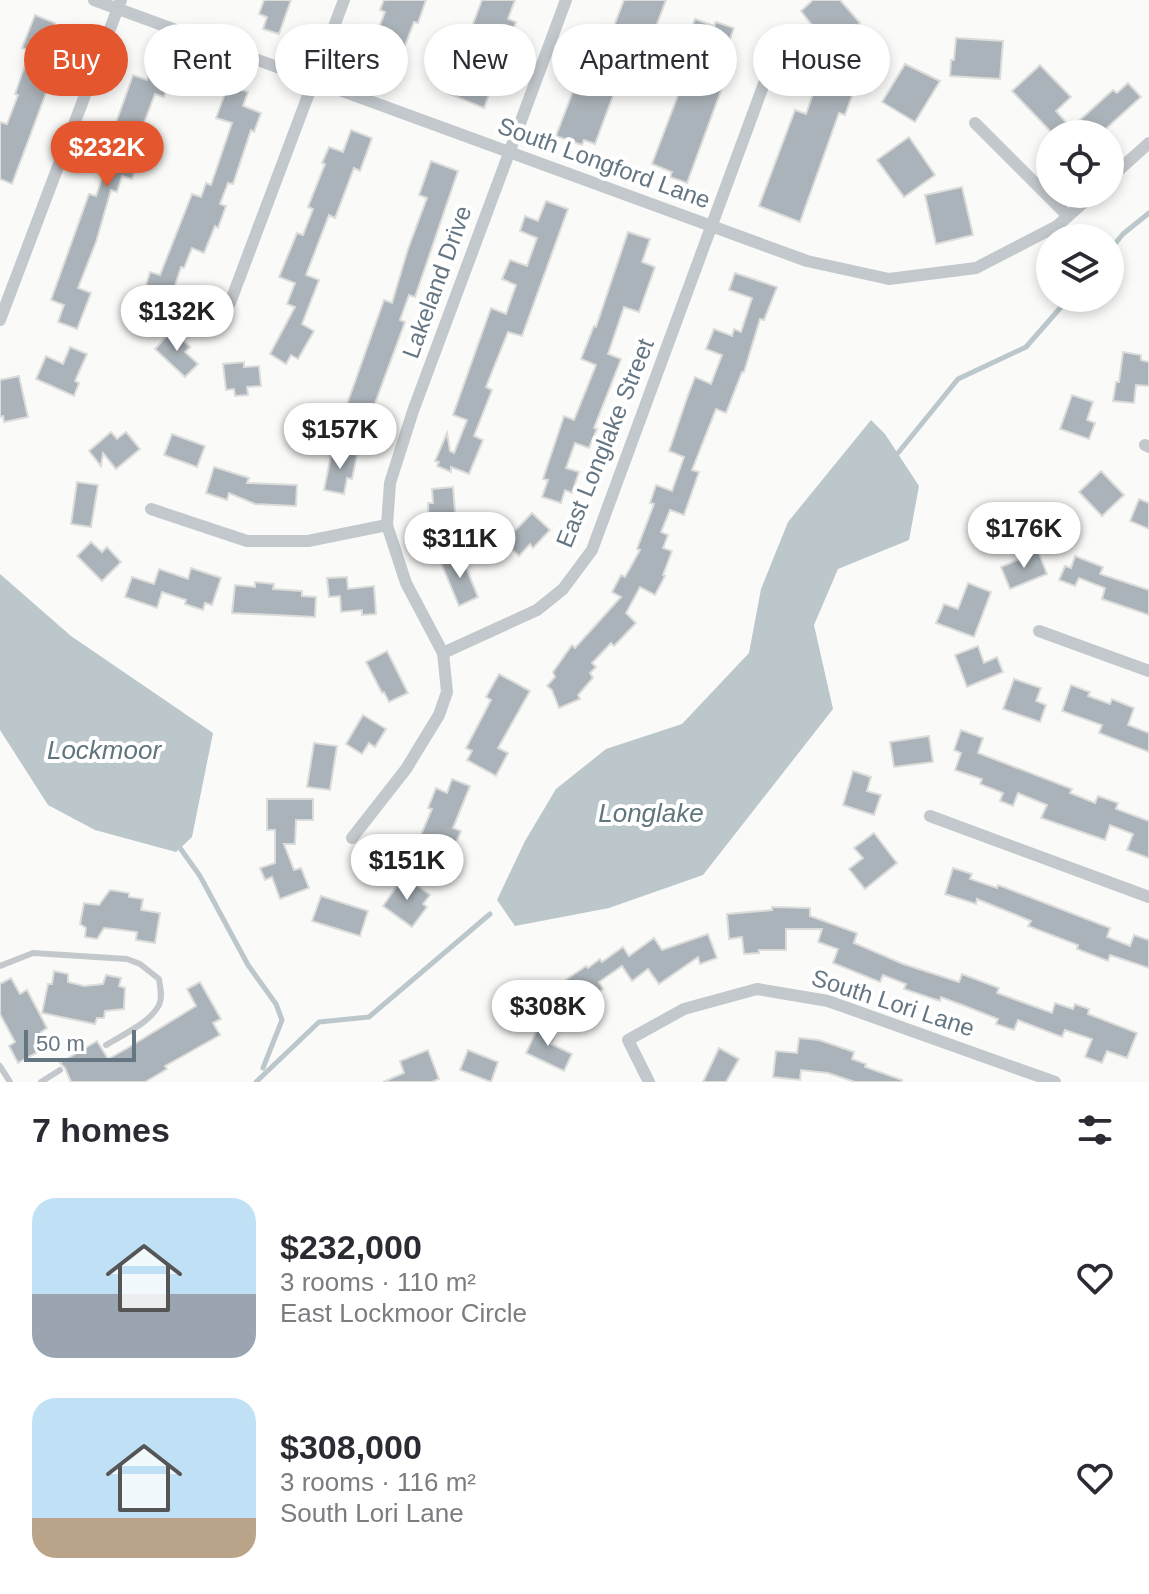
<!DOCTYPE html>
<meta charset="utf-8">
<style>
:root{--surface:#fff;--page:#f2f2f3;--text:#2b2b33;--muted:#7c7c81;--accent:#e4572e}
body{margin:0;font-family:Helvetica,sans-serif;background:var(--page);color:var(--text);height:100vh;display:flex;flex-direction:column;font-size:30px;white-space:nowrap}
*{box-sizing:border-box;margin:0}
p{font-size:26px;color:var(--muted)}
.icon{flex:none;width:44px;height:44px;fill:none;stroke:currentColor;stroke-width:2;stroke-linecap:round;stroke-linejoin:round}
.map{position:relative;height:1082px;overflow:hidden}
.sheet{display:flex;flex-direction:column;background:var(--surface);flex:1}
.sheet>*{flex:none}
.hud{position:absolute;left:24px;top:24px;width:1102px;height:72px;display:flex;gap:16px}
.tools{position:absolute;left:1036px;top:120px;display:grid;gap:16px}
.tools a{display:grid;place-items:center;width:88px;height:88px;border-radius:50%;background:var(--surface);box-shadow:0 4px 12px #0003;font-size:40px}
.scale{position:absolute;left:24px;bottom:20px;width:112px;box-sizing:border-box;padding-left:8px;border:4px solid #657683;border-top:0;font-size:22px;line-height:28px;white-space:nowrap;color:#657683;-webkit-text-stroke:6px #fff;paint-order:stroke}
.price{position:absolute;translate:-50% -68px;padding:0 18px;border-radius:28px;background:#fff;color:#222;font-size:26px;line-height:52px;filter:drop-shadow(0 2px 4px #0008)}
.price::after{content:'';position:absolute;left:50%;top:48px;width:24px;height:18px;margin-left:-12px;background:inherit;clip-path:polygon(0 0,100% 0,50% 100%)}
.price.current{background:var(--accent);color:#fff}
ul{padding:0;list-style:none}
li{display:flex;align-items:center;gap:24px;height:200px;padding:0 32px}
li span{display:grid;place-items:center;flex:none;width:224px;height:160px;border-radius:24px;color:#555}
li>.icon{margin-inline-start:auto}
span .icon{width:96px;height:96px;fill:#fffc;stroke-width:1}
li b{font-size:34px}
h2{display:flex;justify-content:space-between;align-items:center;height:96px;padding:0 32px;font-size:34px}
.chip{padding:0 28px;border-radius:36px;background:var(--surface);box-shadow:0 4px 12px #0003;font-size:28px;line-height:72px}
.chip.current{background:var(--accent);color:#fff}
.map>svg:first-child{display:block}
.water{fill:#bbc7cb}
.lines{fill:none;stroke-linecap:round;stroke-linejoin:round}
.stream{stroke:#bbc7cb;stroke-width:5}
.building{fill:#aab3b9;stroke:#dcdcda;stroke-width:2}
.service{stroke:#c3c8cc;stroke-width:6}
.minor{stroke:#c3c8cc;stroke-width:12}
.labels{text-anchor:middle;stroke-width:8;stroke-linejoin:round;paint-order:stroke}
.street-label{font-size:24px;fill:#657683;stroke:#fff}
.water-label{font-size:26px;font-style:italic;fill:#60757c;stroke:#fff}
</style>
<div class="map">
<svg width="1149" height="1082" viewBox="0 0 1149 1082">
<rect width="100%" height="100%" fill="#fafaf8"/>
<g class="water">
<polygon points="871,420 885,434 919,486 909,540 838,569 814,625 833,709 703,875 609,908 515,926 497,900 525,841 556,789 606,749 682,724 749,653 761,589 788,522"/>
<polygon points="0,574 71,636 213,733 192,837 176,852 95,830 48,805 0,730"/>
</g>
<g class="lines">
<g class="stream">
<polyline points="1110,250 1123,234 1149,213"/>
<polyline points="898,453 958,379 1026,347 1069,298"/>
<polyline points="180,848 200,876 248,965 276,1004 282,1020 263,1068"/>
<polyline points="256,1082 319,1022 369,1017 490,914"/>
</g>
</g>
<g class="building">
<polygon points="264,0 291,0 279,34 263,29 267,17 259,14"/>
<polygon points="384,0 426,0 418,23 414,22 398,64 386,60 382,72 364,65 385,12 380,10"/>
<polygon points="482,0 515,0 508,19 516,22 484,108 447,93"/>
<polygon points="624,0 666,0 648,48 633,42 595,144 584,140 582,145 556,136 594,36 608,42"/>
<polygon points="813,0 840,0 860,23 830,48 801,11"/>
<polygon points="35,15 55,23 48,44 62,50 12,184 0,179 0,122 7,124 18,95 15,94 30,51 22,48"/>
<polygon points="695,19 714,26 716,22 734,28 714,81 723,85 687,183 670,177 672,172 652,164 691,61 681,57"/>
<polygon points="956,38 1003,41 1000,79 950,76 951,60 954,60"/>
<polygon points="825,59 841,65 839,69 859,76 845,115 839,113 800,222 759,206 795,110 806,114"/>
<polygon points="154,60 174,67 164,97 155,94 128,165 136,167 132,179 122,176 117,192 111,190 96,242 78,288 91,293 77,329 58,322 64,305 51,300 89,194 96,196 105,170 100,168 133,75 147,80"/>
<polygon points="905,64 940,81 915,122 882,102"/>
<polygon points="1040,65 1071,97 1056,111 1071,128 1113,90 1117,93 1128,83 1141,97 1100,134 1053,134 1012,91"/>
<polygon points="228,85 248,92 243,106 261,113 254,132 251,130 233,184 228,183 220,204 226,206 218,228 215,226 204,253 192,248 184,268 181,267 167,310 141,302 150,272 160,275 192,194 201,197 206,183 211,185 232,123 216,118"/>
<polygon points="351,130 372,138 360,171 354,168 335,218 329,215 306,275 319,280 302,324 314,331 298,359 291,355 286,364 270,354 295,307 287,304 295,283 279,277 297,233 303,235 313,209 308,207 325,164 322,163 329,147 343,152"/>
<polygon points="909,137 935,175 904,197 877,160"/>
<polygon points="431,161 458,171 415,297 409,295 400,320 405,322 364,433 340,424 384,300 392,303 408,249 427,198 419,195"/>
<polygon points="962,187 973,235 936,244 925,195"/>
<polygon points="546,201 568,209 522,336 508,332 486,387 492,390 474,436 483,440 469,474 451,467 451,472 437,466 439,462 435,461 447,433 450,451 454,453 467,420 453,415 491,308 506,314 516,285 502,279 510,260 527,266 537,238 520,231 525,216 538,221"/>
<polygon points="628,232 650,239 642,262 655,267 639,312 624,307 608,354 621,359 594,428 597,429 589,448 575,443 566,468 579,472 572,493 565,490 561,503 542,497 548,480 543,479 564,416 574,420 596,365 581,359 594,326 596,327"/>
<polygon points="735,273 777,287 764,320 760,319 744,372 742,372 726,413 716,409 692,470 699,472 684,515 670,510 661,532 668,535 663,548 672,551 663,575 665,576 655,595 640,587 626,613 636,623 614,646 611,643 592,663 596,667 590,673 593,678 578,695 580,699 559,708 552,690 547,686 555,677 553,672 572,645 575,648 621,597 612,592 621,575 625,577 640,550 637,549 654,504 650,503 656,485 672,491 684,457 669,451 687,398 695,377 711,384 722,355 706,349 714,329 732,336 734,329 741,332 752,298 729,290"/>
<polygon points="172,330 190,347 185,352 198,364 185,377 155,349"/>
<polygon points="70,347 87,354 75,381 79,383 74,396 36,379 46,356 63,364"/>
<polygon points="1123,352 1141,355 1141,360 1149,362 1149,386 1136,385 1134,403 1113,401 1116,382 1119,382"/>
<polygon points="244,362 244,367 259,366 261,386 247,387 248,395 235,396 234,389 226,390 223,364"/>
<polygon points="19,376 28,417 4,422 3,416 0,417 0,380"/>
<polygon points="1072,395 1093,402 1087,420 1095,423 1089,439 1060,429"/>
<polygon points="111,432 117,439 126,432 140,449 116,469 103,453 101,466 89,451"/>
<polygon points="172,434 205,446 197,467 164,455"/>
<polygon points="332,450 357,455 352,479 347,478 344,494 324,490"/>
<polygon points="214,467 249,478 247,483 297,485 296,506 255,504 229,493 227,500 206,493"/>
<polygon points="1101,471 1124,495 1102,516 1079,492"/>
<polygon points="77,482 98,485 91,527 71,524"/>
<polygon points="453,487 456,523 429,525 428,503 433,503 432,489"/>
<polygon points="1139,499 1149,503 1149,529 1130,521"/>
<polygon points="532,513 550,530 533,548 530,544 519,556 504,542"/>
<polygon points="91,542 102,552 107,547 121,562 102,581 77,556"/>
<polygon points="1038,551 1047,574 1010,589 1001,567"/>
<polygon points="461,555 478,597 459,606 441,563"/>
<polygon points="1075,556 1103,567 1100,574 1149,590 1149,615 1102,599 1105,588 1079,578 1075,586 1059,580 1065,566 1071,568"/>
<polygon points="191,568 221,578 212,605 205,603 203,610 185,604 186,600 162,592 157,608 125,597 132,577 154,584 159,569 188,579"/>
<polygon points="347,577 348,589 374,586 376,614 362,615 362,610 341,612 340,596 329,597 327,578"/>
<polygon points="255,582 274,584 273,589 302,591 302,596 316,597 315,617 232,613 235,585 255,587"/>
<polygon points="968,583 991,592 974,637 936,623 944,604 958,609"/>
<polygon points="978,646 984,663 997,657 1003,672 967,687 955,655"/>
<polygon points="387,651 408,693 389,702 384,692 382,693 366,662"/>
<polygon points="499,674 530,691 498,748 508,753 496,776 467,760 472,751 466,748 491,700 486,697"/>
<polygon points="1014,679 1041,688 1036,701 1046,705 1040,722 1003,709"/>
<polygon points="1071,685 1090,692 1088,696 1110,704 1112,699 1134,708 1128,725 1149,733 1149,752 1099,733 1102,725 1062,711"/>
<polygon points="363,715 386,729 375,747 369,743 362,754 346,744"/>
<polygon points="961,730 983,738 978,753 1072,789 1070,793 1095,803 1098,796 1118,803 1116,809 1149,821 1149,858 1127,850 1133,834 1110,825 1105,840 1041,818 1047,805 1018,793 1013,806 1000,801 1003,793 980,784 982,779 955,770 961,753 954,750"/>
<polygon points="929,736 933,762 894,767 890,742"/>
<polygon points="314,743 337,746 330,790 307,787"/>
<polygon points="853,771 871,777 867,791 881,795 874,815 843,805"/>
<polygon points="452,779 470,786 453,828 461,831 451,855 447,853 442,866 424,858 428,848 417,844 432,809 428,808 436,788 447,793"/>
<polygon points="267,799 313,799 313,820 296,820 295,844 284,844 294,870 301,868 309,888 280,899 272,877 265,880 260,868 275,863 275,830 267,830"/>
<polygon points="874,833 897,863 865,889 849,869 863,858 854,848"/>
<polygon points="953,868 972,874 970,879 997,888 998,885 1110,928 1107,937 1130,946 1134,935 1149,940 1149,968 1110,955 1108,961 1077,949 1078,945 1028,926 1031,921 977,899 976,904 945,894"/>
<polygon points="404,876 430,895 423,904 427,907 412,927 383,906"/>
<polygon points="110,890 129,893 129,897 143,899 141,910 160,913 155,943 136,940 137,932 115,929 104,928 97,939 85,937 86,928 80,924 84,903 99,905"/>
<polygon points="321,896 368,911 360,936 312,921"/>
<polygon points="772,907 810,908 810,916 857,933 854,943 903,964 959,982 962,974 999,988 997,993 1052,1013 1055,1003 1073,1009 1075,1004 1089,1009 1088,1014 1137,1033 1127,1058 1107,1051 1102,1063 1085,1057 1092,1039 1065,1030 1062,1037 1018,1020 1014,1030 996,1024 998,1019 965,1006 941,997 940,1001 904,989 906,984 883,975 880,982 833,963 838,949 818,942 822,929 786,929 786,950 759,950 759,953 744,954 742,937 729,939 727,914 772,910"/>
<polygon points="708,934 717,958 700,964 698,957 659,984 648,969 632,981 622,966 599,982 603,989 574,1010 557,986 586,966 588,968 600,959 602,962 623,947 629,956 654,938 662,950"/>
<polygon points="54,971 68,974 68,982 84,986 103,984 106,975 121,978 119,986 125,988 124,1009 105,1011 104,1018 97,1018 95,1024 42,1013 48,984 52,984"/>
<polygon points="11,978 20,994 27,990 47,1028 41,1032 49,1046 18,1063 9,1046 15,1042 0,1014 0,984"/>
<polygon points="200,982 221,1019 213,1023 220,1035 165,1066 167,1069 145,1082 71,1082 65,1068 60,1063 97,1041 108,1059 126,1049 196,1006 187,989"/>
<polygon points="541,1021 558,1029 551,1044 572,1054 564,1071 526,1053"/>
<polygon points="799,1038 819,1040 854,1052 852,1059 866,1064 865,1067 902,1080 902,1082 855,1082 828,1073 801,1070 800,1080 773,1077 776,1051 797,1053"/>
<polygon points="719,1048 739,1059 726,1082 703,1082"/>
<polygon points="428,1050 439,1079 432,1082 383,1082 404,1073 400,1061"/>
<polygon points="468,1050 498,1062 491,1082 460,1070"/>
</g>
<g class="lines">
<g class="service">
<path d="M 0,966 L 33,953 L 127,959 L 140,964 L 159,979 C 160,987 163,997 159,1005 C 150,1023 122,1035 106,1045"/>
<polyline points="0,1066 10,1082"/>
<polyline points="41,1082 60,1070"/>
</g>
<g class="minor">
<polyline points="94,0 807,261 889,279 976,268 1057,226 1093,194"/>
<polyline points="975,123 1068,216"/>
<polyline points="1110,178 1149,143"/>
<polyline points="230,303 344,0"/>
<polyline points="0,320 121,0"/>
<polyline points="1145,445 1149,447"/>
<polyline points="151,509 247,541 308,541 387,525"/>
<polyline points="1039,631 1149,671"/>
<polyline points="443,653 537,610 563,589 592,550 776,51"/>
<polyline points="930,816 1149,897"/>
<polyline points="352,838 406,769 439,715 447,692 443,653 406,583 387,525 390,483 413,411 566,0"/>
<polyline points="649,1082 628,1040 684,1009 757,989 828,1001 1055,1082"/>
</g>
</g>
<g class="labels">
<g class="street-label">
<text transform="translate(604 163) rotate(20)" y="8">South Longford Lane</text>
<text transform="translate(437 282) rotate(-70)" y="8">Lakeland Drive</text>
<text transform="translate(605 443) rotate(-68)" y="8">East Longlake Street</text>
<text transform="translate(893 1003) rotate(18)" y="8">South Lori Lane</text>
</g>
<g class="water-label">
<text x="104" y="759">Lockmoor</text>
<text x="651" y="822">Longlake</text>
</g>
</g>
</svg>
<div class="tools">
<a><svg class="icon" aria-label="locate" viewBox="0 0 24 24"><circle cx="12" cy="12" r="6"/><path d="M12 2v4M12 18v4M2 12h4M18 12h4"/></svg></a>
<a><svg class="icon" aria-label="layers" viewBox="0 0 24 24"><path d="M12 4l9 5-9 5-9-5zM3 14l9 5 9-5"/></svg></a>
</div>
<div class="scale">50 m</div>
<b class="price current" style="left:107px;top:189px">$232K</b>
<b class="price" style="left:177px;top:353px">$132K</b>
<b class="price" style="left:340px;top:471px">$157K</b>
<b class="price" style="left:1024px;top:570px">$176K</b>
<b class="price" style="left:460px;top:580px">$311K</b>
<b class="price" style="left:407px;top:902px">$151K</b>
<b class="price" style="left:548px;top:1048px">$308K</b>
<div class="hud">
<a class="chip current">Buy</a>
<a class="chip">Rent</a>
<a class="chip">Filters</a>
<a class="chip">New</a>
<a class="chip">Apartment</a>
<a class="chip">House</a>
</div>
</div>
<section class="sheet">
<h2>7 homes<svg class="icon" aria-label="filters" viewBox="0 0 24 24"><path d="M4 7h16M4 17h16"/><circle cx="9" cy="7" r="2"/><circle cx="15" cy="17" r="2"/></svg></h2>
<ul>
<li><span style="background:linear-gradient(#bfe0f5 60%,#9aa5b1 0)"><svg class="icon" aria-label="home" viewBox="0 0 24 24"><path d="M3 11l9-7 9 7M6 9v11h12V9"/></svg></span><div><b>$232,000</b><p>3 rooms · 110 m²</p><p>East Lockmoor Circle</p></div><svg class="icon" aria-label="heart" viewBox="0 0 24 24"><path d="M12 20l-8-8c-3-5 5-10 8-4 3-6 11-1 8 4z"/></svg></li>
<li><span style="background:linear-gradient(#bfe0f5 75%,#b9a48a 0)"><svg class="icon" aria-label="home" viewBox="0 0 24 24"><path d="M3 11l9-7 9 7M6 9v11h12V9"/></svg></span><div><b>$308,000</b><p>3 rooms · 116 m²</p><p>South Lori Lane</p></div><svg class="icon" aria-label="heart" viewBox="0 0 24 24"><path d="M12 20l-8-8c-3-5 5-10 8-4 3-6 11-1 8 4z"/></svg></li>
</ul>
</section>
